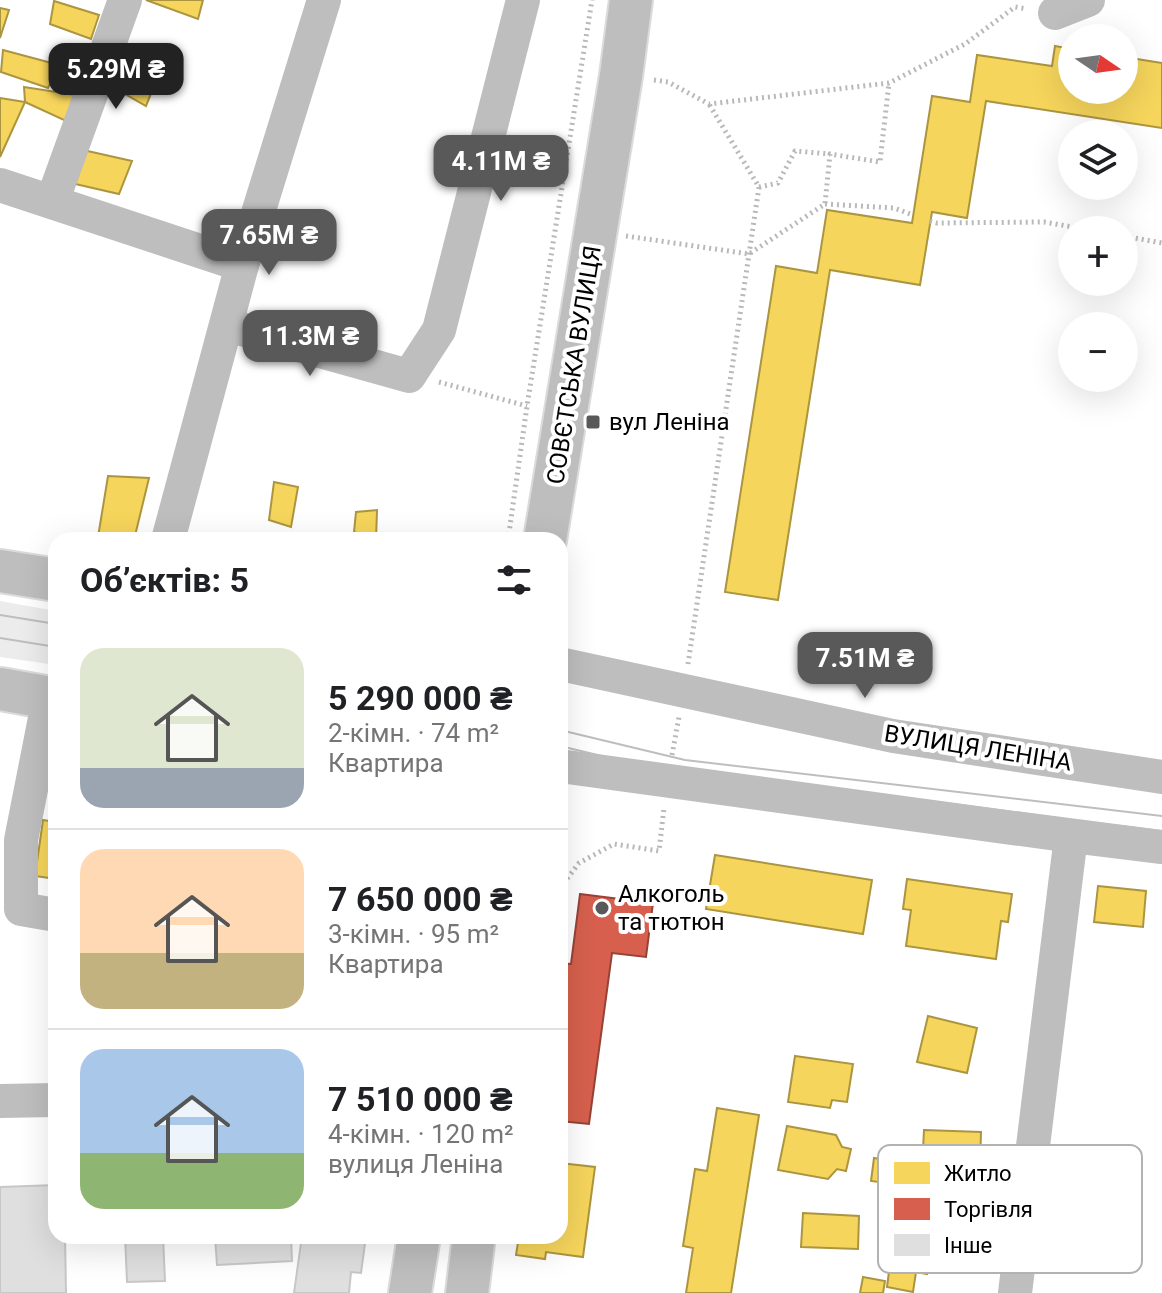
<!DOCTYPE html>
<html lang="uk">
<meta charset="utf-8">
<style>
:root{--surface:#fff;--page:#f2f2f2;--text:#202124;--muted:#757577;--line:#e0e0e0;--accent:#595959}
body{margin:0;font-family:Roboto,sans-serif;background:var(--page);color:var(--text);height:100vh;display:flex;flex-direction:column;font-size:30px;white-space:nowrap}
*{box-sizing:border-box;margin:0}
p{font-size:26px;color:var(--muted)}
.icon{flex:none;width:44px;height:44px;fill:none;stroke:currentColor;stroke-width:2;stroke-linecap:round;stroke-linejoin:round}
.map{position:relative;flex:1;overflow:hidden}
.side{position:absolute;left:48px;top:532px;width:520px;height:712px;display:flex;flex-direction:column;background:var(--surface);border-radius:24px;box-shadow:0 8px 32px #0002}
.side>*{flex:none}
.needle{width:52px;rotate:103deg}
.buttons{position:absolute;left:1058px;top:24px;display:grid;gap:16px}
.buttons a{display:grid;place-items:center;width:80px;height:80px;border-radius:50%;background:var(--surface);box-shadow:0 8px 32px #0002;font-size:40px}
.price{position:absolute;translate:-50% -68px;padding:0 18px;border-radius:16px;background:var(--accent);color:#fff;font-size:26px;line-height:52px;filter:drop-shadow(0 2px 4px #0008)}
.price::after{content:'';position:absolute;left:50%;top:48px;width:24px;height:18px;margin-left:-12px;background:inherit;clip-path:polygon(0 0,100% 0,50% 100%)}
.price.active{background:#222;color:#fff}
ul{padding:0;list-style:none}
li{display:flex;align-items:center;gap:24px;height:200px;padding:0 32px}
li+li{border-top:2px solid var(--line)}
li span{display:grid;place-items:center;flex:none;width:224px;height:160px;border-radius:24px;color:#555}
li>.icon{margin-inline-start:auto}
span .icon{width:96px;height:96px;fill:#fffc;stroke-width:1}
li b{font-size:34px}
h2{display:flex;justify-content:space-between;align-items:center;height:96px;padding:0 32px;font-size:34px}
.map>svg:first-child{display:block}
.green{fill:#ececec}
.homes{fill:#f6d55c;stroke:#ac9540;stroke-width:2}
.shops{fill:#d6604d;stroke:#964336;stroke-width:2}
.building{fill:#dfdfdf;stroke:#c7c7c7;stroke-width:2}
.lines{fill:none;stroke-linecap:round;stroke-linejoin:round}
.major-casing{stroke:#dbdbdb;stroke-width:46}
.path{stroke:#b9b9b9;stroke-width:5;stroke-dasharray:2 4;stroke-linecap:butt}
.minor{stroke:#bebebe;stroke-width:34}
.major{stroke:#bebebe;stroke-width:42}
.tram{stroke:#bebebe;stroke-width:2}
.poi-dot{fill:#595959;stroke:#fff;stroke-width:3}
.labels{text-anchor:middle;stroke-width:8;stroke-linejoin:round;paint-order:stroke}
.street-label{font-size:24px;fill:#000;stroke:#fff}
.poi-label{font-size:24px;fill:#000;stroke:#fff;text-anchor:start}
.key{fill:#fff;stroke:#b2b2b2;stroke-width:2}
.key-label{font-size:22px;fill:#000}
</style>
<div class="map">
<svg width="1162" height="1293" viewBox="0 0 1162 1293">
<rect width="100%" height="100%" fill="#fff"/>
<polygon class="green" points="0,601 56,611 56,665 0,657"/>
<g class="homes">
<polygon points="146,0 203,0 198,19"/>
<polygon points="54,1 99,15 91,39 50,24"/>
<polygon points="0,8 9,10 0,38"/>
<polygon points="1055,46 1072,49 1072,90 1124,90 1124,57 1162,63 1162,128 986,101 967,218 932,212 920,285 830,270 778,600 725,592 776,266 817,273 827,210 912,223 932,96 970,102 977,55 1052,66"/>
<polygon points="3,50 59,65 48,88 1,72"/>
<polygon points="118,55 159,73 146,106 106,83"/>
<polygon points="24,87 76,95 66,121 25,102"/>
<polygon points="0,98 25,102 0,157"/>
<polygon points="83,150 132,161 119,194 71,183"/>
<polygon points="108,476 149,478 134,540 115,540 98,537"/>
<polygon points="274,482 298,487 291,527 269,520"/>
<polygon points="377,510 376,540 354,532 356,512"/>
<polygon points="43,820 56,822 56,879 35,876"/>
<polygon points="715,855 872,880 863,934 706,909"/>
<polygon points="907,879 1012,894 1008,922 1001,921 996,959 906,946 911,910 903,909"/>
<polygon points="1098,886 1146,891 1143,927 1094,922"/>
<polygon points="928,1016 977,1028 967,1073 917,1062"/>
<polygon points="795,1056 853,1064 847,1102 832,1100 830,1108 788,1102"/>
<polygon points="717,1108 759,1115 731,1293 686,1293 693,1248 683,1246 695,1169 707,1171"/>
<polygon points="787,1126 836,1135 842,1147 851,1149 846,1171 837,1169 828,1179 778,1170"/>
<polygon points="924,1130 981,1132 980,1168 946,1167 946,1170 922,1170"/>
<polygon points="874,1158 918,1165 914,1187 871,1181"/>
<polygon points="560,1163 595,1167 583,1257 546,1252 545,1259 516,1255 519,1236 560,1236"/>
<polygon points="803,1213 859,1216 858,1249 801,1247"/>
<polygon points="891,1256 929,1261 927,1274 916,1272 913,1292 887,1287"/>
<polygon points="863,1277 885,1281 883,1293 860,1293"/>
</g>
<polygon class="shops" points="580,894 653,903 646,957 612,953 589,1124 560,1121 560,963 571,964"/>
<g class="building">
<polygon points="56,1185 56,1236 65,1236 66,1293 0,1293 0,1187"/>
<polygon points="125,1236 163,1236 165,1281 127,1282"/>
<polygon points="215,1236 291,1236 292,1261 217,1265"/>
<polygon points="302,1236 366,1236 361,1273 351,1272 349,1293 294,1293"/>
</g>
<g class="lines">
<g class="major-casing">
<g id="major">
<polyline points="545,540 621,76 631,0"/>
<polyline points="0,571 56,580"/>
<polyline points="0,689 56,699"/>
<polyline points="410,1293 419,1236"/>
<polyline points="467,1293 474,1236"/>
</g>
</g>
<g class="path">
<polyline points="654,80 668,82 709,104 889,83 965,44 1015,7 1027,9"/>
<polyline points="759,187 778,183 795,151 830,154"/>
<polyline points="825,204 894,208 913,215"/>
<polyline points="930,221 937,223 1044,222 1090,230"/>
<polyline points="626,236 749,254 825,204 830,154 880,162 889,83"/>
<polyline points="1124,236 1162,243"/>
<polyline points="439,382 527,406"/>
<polyline points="508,540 527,406 592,0"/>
<polyline points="688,664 759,187 709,104"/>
<polyline points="672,755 679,717"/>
<polyline points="560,888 579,863 614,844 659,851 664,808"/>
</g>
<g class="minor">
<polyline points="1055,13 1088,0"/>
<polyline points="0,185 242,265"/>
<polyline points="52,202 125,0"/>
<polyline points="227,325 409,376 439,330 523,0"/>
<polyline points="168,540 242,265 324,0"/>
<polyline points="560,664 893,736 1162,777"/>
<polyline points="49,698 21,840 21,909 56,915"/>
<polyline points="560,766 1071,836 1162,847"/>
<polyline points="0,1101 56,1100"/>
<polyline points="1015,1293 1071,836"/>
</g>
<use href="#major" class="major"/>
<g class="tram">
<polyline points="0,615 56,624"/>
<polyline points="0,638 56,647"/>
<polyline points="560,730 685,760 1162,816"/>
<polyline points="560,746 669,772 868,793 1162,831"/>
</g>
</g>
<g class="poi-dot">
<rect x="585" y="414" width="16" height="16" rx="4"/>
<circle cx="602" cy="908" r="8"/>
</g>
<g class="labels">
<g class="street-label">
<text transform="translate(574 365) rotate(-81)" y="8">СОВЄТСЬКА ВУЛИЦЯ</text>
<text transform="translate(978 748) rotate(9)" y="8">ВУЛИЦЯ ЛЕНІНА</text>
</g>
<g class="poi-label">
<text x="609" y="430">вул Леніна</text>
<text x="618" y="902">Алкоголь<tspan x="618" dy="28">та тютюн</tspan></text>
</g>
</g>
<rect x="878" y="1145" width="264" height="128" rx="12" class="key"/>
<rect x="894" y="1162" width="36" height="22" fill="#f6d55c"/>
<rect x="894" y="1198" width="36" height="22" fill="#d6604d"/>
<rect x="894" y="1234" width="36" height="22" fill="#dfdfdf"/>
<g class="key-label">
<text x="944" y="1181">Житло</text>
<text x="944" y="1217">Торгівля</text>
<text x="944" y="1253">Інше</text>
</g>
</svg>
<div class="buttons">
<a><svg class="needle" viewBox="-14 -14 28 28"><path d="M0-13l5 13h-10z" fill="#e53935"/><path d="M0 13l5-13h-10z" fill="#757577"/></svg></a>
<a><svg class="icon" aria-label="layers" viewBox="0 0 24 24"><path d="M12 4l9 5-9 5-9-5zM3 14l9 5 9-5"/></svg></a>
<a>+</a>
<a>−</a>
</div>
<b class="price active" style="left:116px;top:111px">5.29M ₴</b>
<b class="price" style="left:501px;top:203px">4.11M ₴</b>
<b class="price" style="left:269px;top:277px">7.65M ₴</b>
<b class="price" style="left:310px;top:378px">11.3M ₴</b>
<b class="price" style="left:865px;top:700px">7.51M ₴</b>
<section class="side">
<h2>Об’єктів: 5<svg class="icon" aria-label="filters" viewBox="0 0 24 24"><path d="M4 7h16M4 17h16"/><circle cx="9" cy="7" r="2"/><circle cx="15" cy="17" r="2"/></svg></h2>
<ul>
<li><span style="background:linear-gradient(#dfe7d0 75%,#9aa5b1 0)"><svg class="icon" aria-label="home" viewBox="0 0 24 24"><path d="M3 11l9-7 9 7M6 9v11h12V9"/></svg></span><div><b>5 290 000 ₴</b><p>2-кімн. · 74 m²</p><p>Квартира</p></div></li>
<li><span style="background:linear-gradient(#ffd9b3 65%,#c2b280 0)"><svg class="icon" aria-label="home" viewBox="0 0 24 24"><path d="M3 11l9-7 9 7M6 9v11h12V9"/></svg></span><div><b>7 650 000 ₴</b><p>3-кімн. · 95 m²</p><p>Квартира</p></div></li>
<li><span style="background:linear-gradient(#a9c7e8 65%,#8fb573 0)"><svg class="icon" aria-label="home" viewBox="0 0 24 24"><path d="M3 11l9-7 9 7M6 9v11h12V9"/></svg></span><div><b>7 510 000 ₴</b><p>4-кімн. · 120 m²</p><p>вулиця Леніна</p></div></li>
</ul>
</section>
</div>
